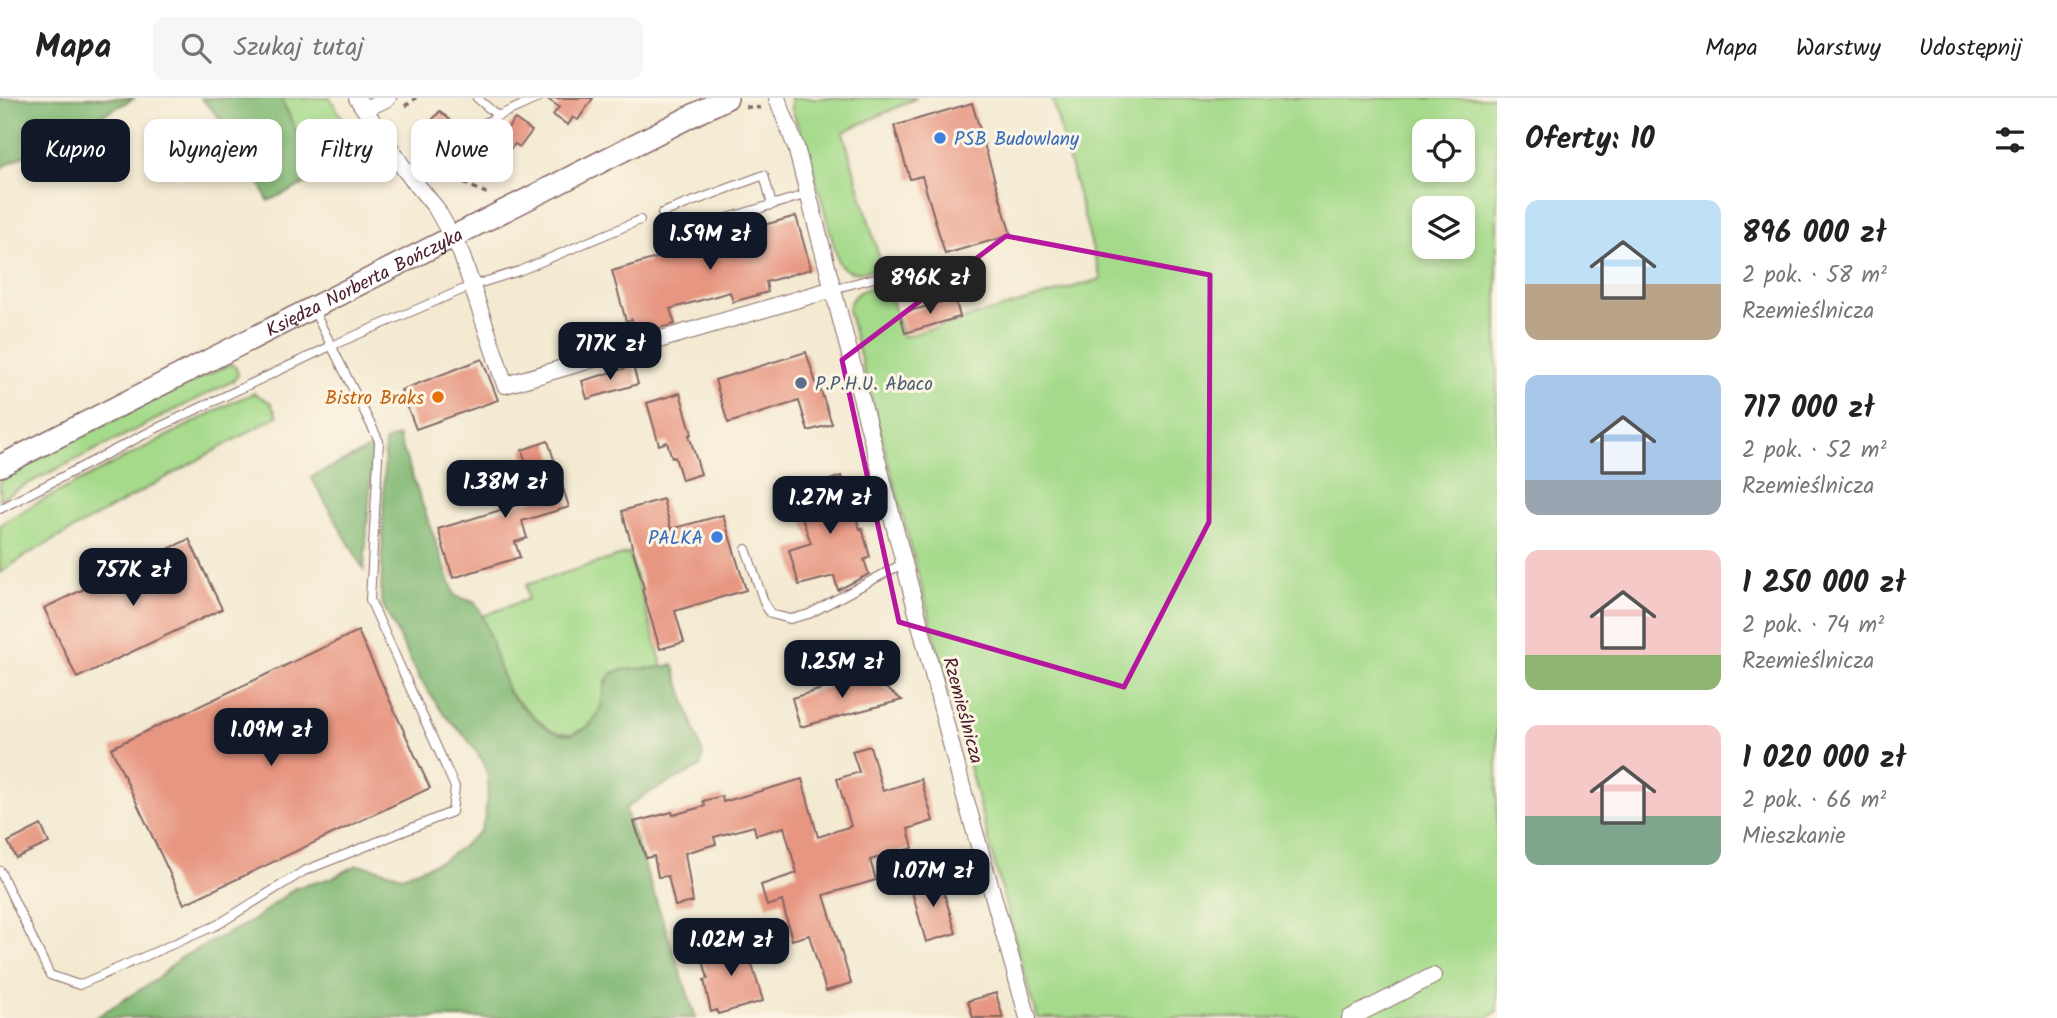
<!DOCTYPE html>
<html lang="pl">
<meta charset="utf-8">
<style>
:root{--surface:#fff;--page:#f6f6f6;--text:#222;--muted:#767676;--line:#e0e0e0;--accent:#111827}
body{margin:0;font-family:Kalam,sans-serif;background:var(--page);color:var(--text);height:100vh;display:flex;flex-direction:column;font-size:26px;white-space:nowrap}
*{box-sizing:border-box;margin:0}
p{font-size:23px;color:var(--muted)}
.icon{flex:none;width:38px;height:38px;fill:none;stroke:currentColor;stroke-width:2;stroke-linecap:round;stroke-linejoin:round}
.map{position:relative;flex:1;overflow:hidden}
.details{display:flex;flex-direction:column;background:var(--surface);width:560px}
.details>*{flex:none}
.banner{position:absolute;left:21px;top:21px;width:665px;height:63px;display:flex;gap:14px}
.fabs{position:absolute;left:1412px;top:21px;display:grid;gap:14px}
.fabs a{display:grid;place-items:center;width:63px;height:63px;border-radius:14px;background:var(--surface);box-shadow:0 4px 10px #0003;font-size:35px}
.price{position:absolute;translate:-50% -60px;padding:0 16px;border-radius:14px;background:var(--accent);color:#fff;font-size:23px;line-height:46px;filter:drop-shadow(0 2px 4px #0008)}
.price::after{content:'';position:absolute;left:50%;top:42px;width:21px;height:16px;margin-left:-10px;background:inherit;clip-path:polygon(0 0,100% 0,50% 100%)}
.price.on{background:#222;color:#fff}
ul{padding:0;list-style:none}
li{display:flex;align-items:center;gap:21px;height:175px;padding:0 28px}
li span{display:grid;place-items:center;flex:none;width:196px;height:140px;border-radius:14px;color:#555}
li>.icon{margin-inline-start:auto}
span .icon{width:84px;height:84px;fill:#fffc;stroke-width:1}
li b{font-size:30px}
h2{display:flex;justify-content:space-between;align-items:center;height:84px;padding:0 28px;font-size:30px}
.tag{padding:0 24px;border-radius:14px;background:var(--surface);box-shadow:0 4px 10px #0003;font-size:24px;line-height:63px}
.tag.on{background:var(--accent);color:#fff}
header{display:flex;align-items:center;gap:42px;box-sizing:border-box;height:98px;padding:0 35px;background:var(--surface);border-bottom:2px solid var(--line)}
header strong{font-size:33px}
nav{display:flex;gap:38px;margin-inline-start:auto;font-size:24px}
.search{width:490px;height:63px;background:var(--page);display:flex;align-items:center;gap:18px;box-sizing:border-box;padding:0 24px;border-radius:14px;color:var(--muted);font-size:26px}
main{display:flex;flex:1;min-height:0}
.map>svg:first-child{display:block}
.green{fill:#a4da8a;stroke:#777c5a;stroke-width:2;fill-rule:evenodd}
.forest{fill:#83ba76;stroke:#666c50;stroke-width:2}
.building{fill:#e79681}
.lines{fill:none;stroke-linecap:round;stroke-linejoin:round}
.service-casing{stroke:#856665;stroke-width:10}
.minor-casing{stroke:#856665;stroke-width:18}
.tertiary-casing{stroke:#856665;stroke-width:24}
.path{stroke:#856665;stroke-width:3.5;stroke-dasharray:5 5;stroke-linecap:butt}
.service{stroke:#fff;stroke-width:8}
.minor{stroke:#fff;stroke-width:16}
.tertiary{stroke:#fff;stroke-width:21}
.marked{fill:none;stroke:#b5179e;stroke-width:5;stroke-linejoin:round}
.shop-dot{fill:#3f7fe0;stroke:#fcf5e5;stroke-width:2.5}
.service-dot{fill:#5c6f8a;stroke:#fcf5e5;stroke-width:2.5}
.food-dot{fill:#e8710a;stroke:#fcf5e5;stroke-width:2.5}
.labels{text-anchor:middle;stroke-width:6;stroke-linejoin:round;paint-order:stroke}
.shop-label{font-size:19px;fill:#366cbe;stroke:#fcf5e5;text-anchor:start}
.street-label{font-size:19px;fill:#4a1f2b;stroke:#fcf5e5}
.service-label{font-size:19px;fill:#4e5e75;stroke:#fcf5e5;text-anchor:start}
.food-label{font-size:19px;fill:#c56008;stroke:#fcf5e5;text-anchor:end}
</style>
<header>
<strong>Mapa</strong>
<div class="search"><svg class="icon" aria-label="search" viewBox="0 0 24 24"><circle cx="10" cy="10" r="6"/><path d="M15 15l6 6"/></svg>Szukaj tutaj</div>
<nav><a>Mapa</a><a>Warstwy</a><a>Udostępnij</a></nav>
</header>
<main>
<div class="map">
<svg width="1497" height="920" viewBox="0 0 1497 920">
<rect width="100%" height="100%" fill="#fcf5e5"/>
<filter id="ink" filterUnits="userSpaceOnUse"><feTurbulence type="fractalNoise" baseFrequency=".0143" numOctaves="2"/><feDisplacementMap in="SourceGraphic" scale="14" xChannelSelector="R" yChannelSelector="G"/><feConvolveMatrix kernelMatrix="1 2 1 2 8 2 1 2 1" color-interpolation-filters="sRGB"/></filter>
<filter id="wash" filterUnits="userSpaceOnUse"><feTurbulence type="fractalNoise" baseFrequency=".00686" numOctaves="4" result="noise"/><feDisplacementMap in="SourceGraphic" scale="28" xChannelSelector="R" yChannelSelector="G"/><feGaussianBlur stdDeviation="1.57" result="paint"/><feColorMatrix in="noise" values="0 0 0 0 0 0 0 0 0 0 0 0 0 0 0 0 0 1.4 0 .05"/><feComposite in="paint" operator="in"/></filter>
<g filter="url(#wash)">
<rect width="100%" height="100%" fill="#f3ead1"/>
<g class="green">
<polygon points="281,0 330,0 366,58 318,80"/>
<path d="M 791,0 L 917,0 L 843,34 L 882,169 C 866,173 852,180 839,166 L 810,59 L 791,9 Z"/>
<path d="M 1052,0 L 1497,0 L 1497,913 L 1488,920 L 1037,920 L 1014,838 L 848,212 C 851,191 870,190 887,185 L 903,239 L 1101,181 ZM 1424,33 L 1463,33 L 1463,72 L 1424,72 ZM 1424,110 L 1463,110 L 1463,149 L 1424,149 Z"/>
<polygon points="231,266 236,270 238,277 233,283 29,385 0,401 0,382 92,332"/>
<polygon points="254,295 271,305 277,318 25,458 0,475 0,427 33,407 233,304"/>
<polygon points="629,455 663,570 648,572 606,582 602,611 588,629 572,636 551,634 510,596 495,560 482,518 528,501 526,487"/>
</g>
<g class="forest">
<polygon points="0,0 135,0 0,70"/>
<polygon points="201,0 281,0 318,80 268,103 241,43"/>
<path d="M 398,338 L 455,498 C 460,500 470,502 475,505 C 486,515 498,576 509,595 C 515,604 528,613 536,621 C 547,630 558,640 573,636 C 613,625 595,585 615,574 C 626,568 654,574 673,566 L 703,657 L 700,669 L 646,696 L 625,711 L 696,920 L 95,920 L 157,881 L 180,860 L 252,823 L 295,790 L 332,780 L 357,767 L 375,770 L 402,778 L 441,763 L 462,749 L 481,732 L 485,719 L 488,690 L 488,679 L 483,663 L 465,638 L 443,615 L 420,581 L 381,503 L 385,344 Z"/>
<polygon points="373,349 364,472 311,379"/>
</g>
<g id="blocks">
<g class="building">
<polygon points="546,0 593,0 578,22 573,19 568,27 553,17 559,9"/>
<polygon points="972,5 1011,137 945,156 922,78 910,81 894,28"/>
<polygon points="440,13 453,25 441,38 428,27"/>
<polygon points="515,21 532,33 520,49 515,46 488,74 479,66"/>
<polygon points="462,51 474,63 462,78 449,67"/>
<polygon points="796,118 811,171 766,184 768,194 733,204 730,194 670,211 675,226 636,236 632,221 626,223 612,173 687,151 686,149"/>
<polygon points="955,200 960,219 905,235 900,216"/>
<polygon points="806,254 819,294 821,293 832,326 808,333 799,303 728,325 715,282"/>
<polygon points="482,261 498,302 416,331 401,292"/>
<polygon points="633,268 638,286 587,301 582,283"/>
<polygon points="680,295 692,336 689,337 701,376 682,382 675,359 672,360 667,344 659,347 647,305"/>
<polygon points="548,343 569,409 522,423 527,440 515,444 520,459 453,480 438,431 537,401 522,352"/>
<polygon points="841,378 860,431 862,430 870,459 864,462 869,476 838,492 834,478 799,487 789,452 811,445 793,395"/>
<polygon points="663,401 671,431 723,417 746,492 675,513 684,544 660,551 642,491 644,490 622,413"/>
<polygon points="189,441 222,511 77,580 44,510"/>
<polygon points="358,533 430,690 184,806 111,650"/>
<polygon points="868,577 902,602 800,629 792,600"/>
<polygon points="870,648 883,693 921,681 933,723 908,731 913,750 870,762 876,782 824,797 851,885 826,893 809,837 792,842 782,803 767,808 761,787 797,775 784,729 756,737 754,728 714,739 716,746 685,755 693,804 675,808 668,778 658,779 654,758 646,760 634,724 672,714 673,717 705,708 703,703 722,698 723,704 802,681 818,739 851,728 837,681 859,674 852,653"/>
<polygon points="41,727 49,745 16,760 8,744"/>
<polygon points="939,779 941,786 946,791 944,795 956,835 926,844 910,787"/>
<polygon points="745,843 763,903 718,916 717,912 711,914 704,882 708,881 701,855"/>
<polygon points="996,895 1003,920 973,920 968,903"/>
</g>
</g>
</g>
<g filter="url(#ink)">
<use href="#blocks" fill-opacity="0" stroke="#856665" stroke-width="2"/>
<g class="lines">
<g class="service-casing">
<g id="service">
<polyline points="477,0 498,18 538,0"/>
<polyline points="441,48 498,18"/>
<polyline points="772,107 764,77 662,115 671,137 808,96"/>
<polyline points="833,191 919,168"/>
<polyline points="0,411 155,331 331,248 471,188 519,173 640,122"/>
<polyline points="746,451 765,507 771,516 790,521 809,516 904,465"/>
<polyline points="0,773 50,877 79,887 217,827 304,773 452,714 455,689 370,502 379,343 313,211"/>
</g>
</g>
<g class="minor-casing">
<g id="minor">
<polyline points="357,0 405,72 436,110 461,155 505,287 833,191"/>
<polyline points="777,0 796,49 963,692 1028,920"/>
<polyline points="365,11 388,0"/>
<polyline points="1350,920 1433,878"/>
</g>
</g>
<g class="tertiary-casing">
<g id="tertiary">
<path id="s1" d="M 0,368 L 727,0"/>
</g>
</g>
<g class="path">
<polyline points="405,8 416,0"/>
<polyline points="746,9 763,10"/>
<polyline points="427,69 486,95 491,95"/>
</g>
<use href="#service" class="service"/>
<use href="#minor" class="minor"/>
<use href="#tertiary" class="tertiary"/>
</g>
</g>
<path class="marked" d="M 1006,138 L 1210,177 L 1209,424 L 1124,589 L 899,524 L 842,262 Z"/>
<g class="shop-dot">
<circle cx="940" cy="40" r="7"/>
<circle cx="717" cy="439" r="7"/>
</g>
<circle class="service-dot" cx="801" cy="285" r="7"/>
<circle class="food-dot" cx="438" cy="299" r="7"/>
<g class="labels">
<g class="shop-label">
<text x="954" y="47">PSB Budowlany</text>
<text x="703" y="446" text-anchor="end">PALKA</text>
</g>
<g class="street-label">
<text dy="7" stroke="none"><textPath href="#s1" startOffset="408">Księdza Norberta Bończyka</textPath></text>
<text transform="translate(964 612) rotate(75)" y="7">Rzemieślnicza</text>
</g>
<g class="service-label">
<text x="815" y="292">P.P.H.U. Abaco</text>
</g>
<g class="food-label">
<text x="424" y="306">Bistro Braks</text>
</g>
</g>
</svg>
<div class="fabs">
<a><svg class="icon" aria-label="locate" viewBox="0 0 24 24"><circle cx="12" cy="12" r="6"/><path d="M12 2v4M12 18v4M2 12h4M18 12h4"/></svg></a>
<a><svg class="icon" aria-label="layers" viewBox="0 0 24 24"><path d="M12 4l9 5-9 5-9-5zM3 14l9 5 9-5"/></svg></a>
</div>
<b class="price" style="left:710px;top:174px">1.59M zł</b>
<b class="price on" style="left:930px;top:218px">896K zł</b>
<b class="price" style="left:610px;top:284px">717K zł</b>
<b class="price" style="left:505px;top:422px">1.38M zł</b>
<b class="price" style="left:830px;top:438px">1.27M zł</b>
<b class="price" style="left:133px;top:510px">757K zł</b>
<b class="price" style="left:842px;top:602px">1.25M zł</b>
<b class="price" style="left:271px;top:670px">1.09M zł</b>
<b class="price" style="left:933px;top:811px">1.07M zł</b>
<b class="price" style="left:731px;top:880px">1.02M zł</b>
<div class="banner">
<a class="tag on">Kupno</a>
<a class="tag">Wynajem</a>
<a class="tag">Filtry</a>
<a class="tag">Nowe</a>
</div>
</div>
<section class="details">
<h2>Oferty: 10<svg class="icon" aria-label="filters" viewBox="0 0 24 24"><path d="M4 7h16M4 17h16"/><circle cx="9" cy="7" r="2"/><circle cx="15" cy="17" r="2"/></svg></h2>
<ul>
<li><span style="background:linear-gradient(#bfe0f5 60%,#b9a48a 0)"><svg class="icon" aria-label="home" viewBox="0 0 24 24"><path d="M3 11l9-7 9 7M6 9v11h12V9"/></svg></span><div><b>896 000 zł</b><p>2 pok. · 58 m²</p><p>Rzemieślnicza</p></div></li>
<li><span style="background:linear-gradient(#a9c7e8 75%,#9aa5b1 0)"><svg class="icon" aria-label="home" viewBox="0 0 24 24"><path d="M3 11l9-7 9 7M6 9v11h12V9"/></svg></span><div><b>717 000 zł</b><p>2 pok. · 52 m²</p><p>Rzemieślnicza</p></div></li>
<li><span style="background:linear-gradient(#f6c9c9 75%,#8fb573 0)"><svg class="icon" aria-label="home" viewBox="0 0 24 24"><path d="M3 11l9-7 9 7M6 9v11h12V9"/></svg></span><div><b>1 250 000 zł</b><p>2 pok. · 74 m²</p><p>Rzemieślnicza</p></div></li>
<li><span style="background:linear-gradient(#f6c9c9 65%,#7fa58c 0)"><svg class="icon" aria-label="home" viewBox="0 0 24 24"><path d="M3 11l9-7 9 7M6 9v11h12V9"/></svg></span><div><b>1 020 000 zł</b><p>2 pok. · 66 m²</p><p>Mieszkanie</p></div></li>
</ul>
</section>
</main>
